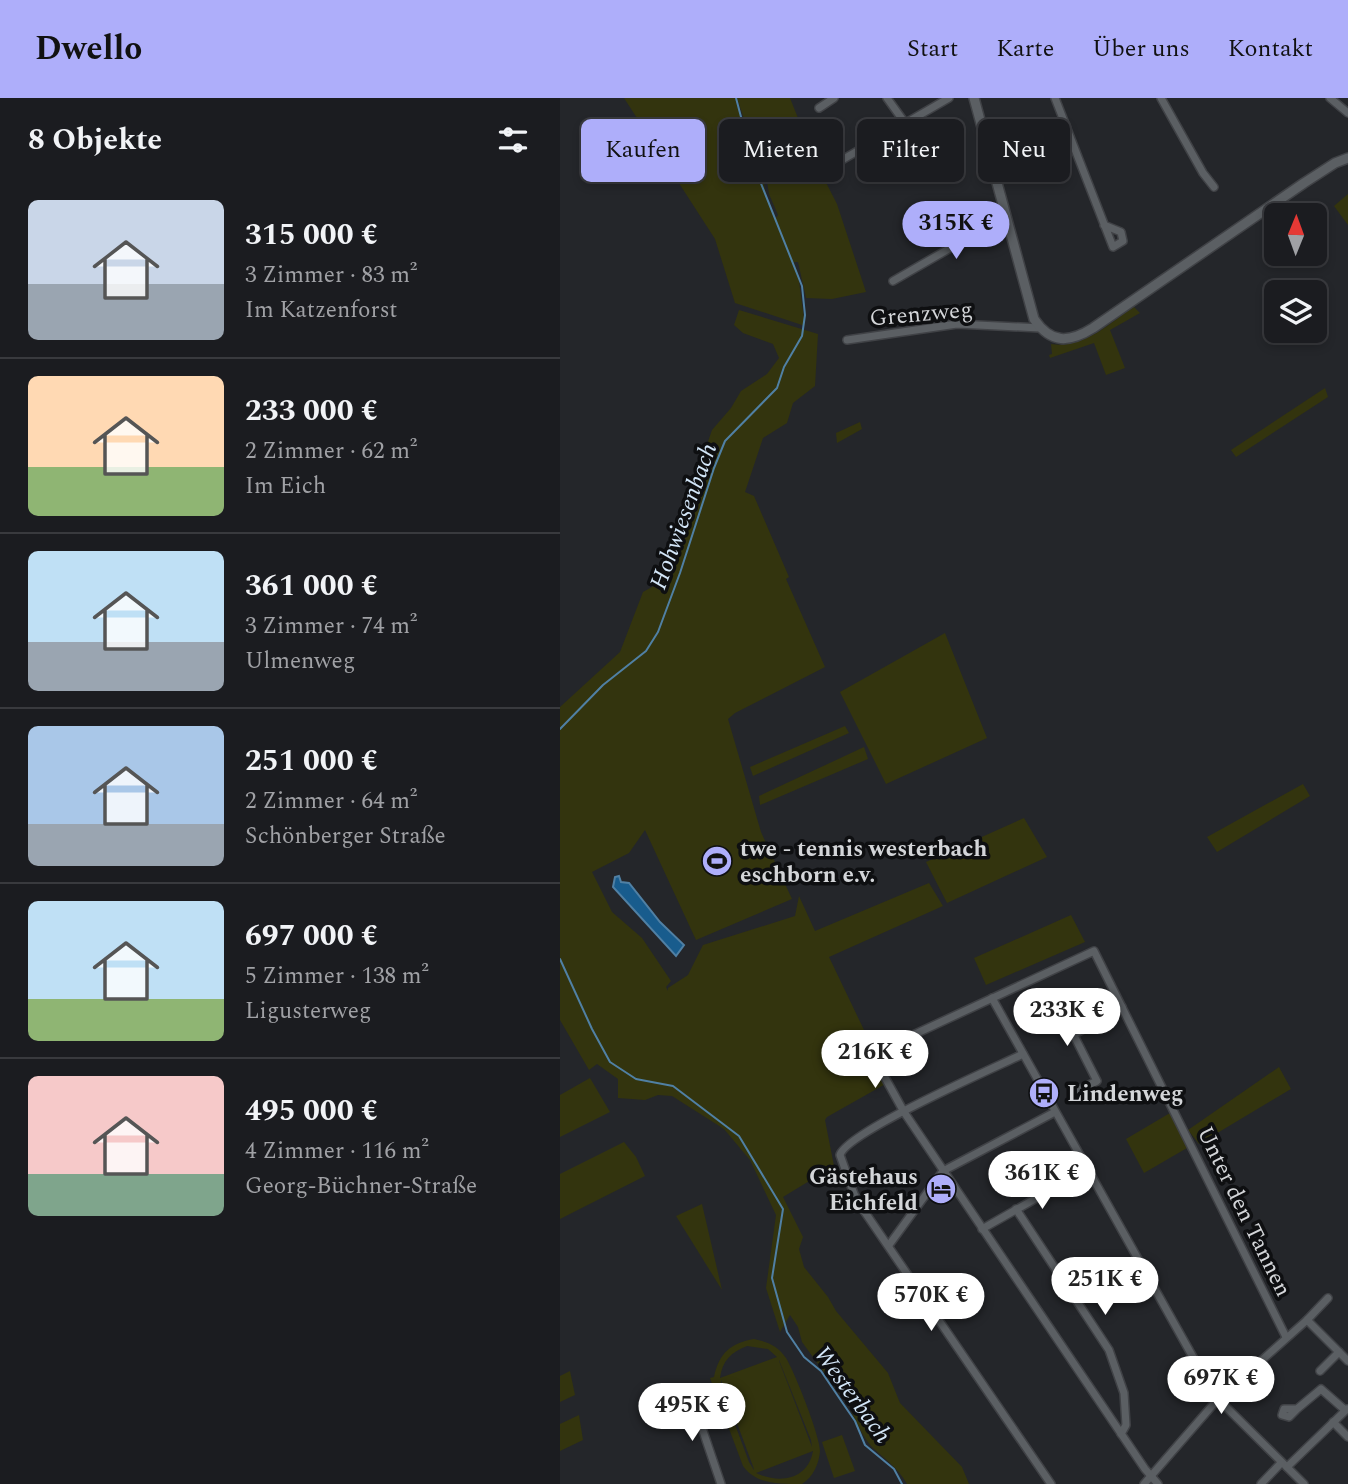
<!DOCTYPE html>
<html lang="de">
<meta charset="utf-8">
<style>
:root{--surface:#1b1c20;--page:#242529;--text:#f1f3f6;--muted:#a0a1a5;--line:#393a3e;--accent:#aeaefa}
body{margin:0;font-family:Spectral,serif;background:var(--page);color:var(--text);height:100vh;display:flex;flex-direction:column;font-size:26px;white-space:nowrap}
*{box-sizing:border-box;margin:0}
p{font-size:23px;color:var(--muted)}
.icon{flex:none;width:38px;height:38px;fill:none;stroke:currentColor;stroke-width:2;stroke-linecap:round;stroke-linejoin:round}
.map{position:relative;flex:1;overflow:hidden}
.side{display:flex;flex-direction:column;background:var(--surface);width:560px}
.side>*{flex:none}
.hud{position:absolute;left:21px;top:21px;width:662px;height:63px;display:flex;gap:14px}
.needle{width:46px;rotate:1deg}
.controls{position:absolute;left:704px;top:105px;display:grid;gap:14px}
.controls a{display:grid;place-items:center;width:63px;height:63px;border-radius:10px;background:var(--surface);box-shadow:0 4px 10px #0003,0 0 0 2px var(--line);font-size:35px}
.price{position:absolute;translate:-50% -60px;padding:0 16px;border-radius:24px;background:#fff;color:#222;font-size:23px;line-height:46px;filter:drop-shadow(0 2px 4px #0008)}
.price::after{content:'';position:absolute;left:50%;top:42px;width:21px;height:16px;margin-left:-10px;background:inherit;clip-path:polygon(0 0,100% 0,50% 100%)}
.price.active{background:var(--accent);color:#111}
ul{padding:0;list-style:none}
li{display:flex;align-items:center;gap:21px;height:175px;padding:0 28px}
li+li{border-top:2px solid var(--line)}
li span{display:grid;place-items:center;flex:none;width:196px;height:140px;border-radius:10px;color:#555}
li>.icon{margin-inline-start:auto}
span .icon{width:84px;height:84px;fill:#fffc;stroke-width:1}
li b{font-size:30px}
h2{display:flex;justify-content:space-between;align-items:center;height:84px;padding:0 28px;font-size:30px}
.tag{padding:0 24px;border-radius:10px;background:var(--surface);box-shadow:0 4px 10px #0003,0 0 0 2px var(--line);font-size:24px;line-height:63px}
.tag.active{background:var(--accent);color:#111}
header{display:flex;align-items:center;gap:42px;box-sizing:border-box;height:98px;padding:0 35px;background:var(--accent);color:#111}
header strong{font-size:33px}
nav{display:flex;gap:38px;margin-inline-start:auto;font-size:24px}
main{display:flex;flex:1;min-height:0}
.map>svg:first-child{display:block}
.green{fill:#33340e;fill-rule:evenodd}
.water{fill:#185c8d;stroke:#5080a4;stroke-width:2}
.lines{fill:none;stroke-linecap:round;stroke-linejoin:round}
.stream{stroke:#5080a4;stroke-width:2}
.minor-casing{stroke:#404246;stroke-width:10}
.tertiary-casing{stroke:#404246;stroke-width:12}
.minor{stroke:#5b5f63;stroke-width:7}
.tertiary{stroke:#5b5f63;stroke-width:9}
.labels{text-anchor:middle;stroke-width:7;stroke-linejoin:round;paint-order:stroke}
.street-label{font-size:23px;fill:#d3d5d8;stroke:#0e0f11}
.poi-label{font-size:23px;font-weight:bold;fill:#d3d5d8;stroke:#0e0f11;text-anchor:start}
.water-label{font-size:24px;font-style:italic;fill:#d3e6f8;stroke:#0e0f11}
</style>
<header>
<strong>Dwello</strong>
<nav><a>Start</a><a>Karte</a><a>Über uns</a><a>Kontakt</a></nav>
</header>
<main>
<section class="side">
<h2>8 Objekte<svg class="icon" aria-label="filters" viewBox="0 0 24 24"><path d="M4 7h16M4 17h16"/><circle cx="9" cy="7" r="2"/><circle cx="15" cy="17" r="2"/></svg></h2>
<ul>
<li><span style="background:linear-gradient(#c9d6e8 60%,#9aa5b1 0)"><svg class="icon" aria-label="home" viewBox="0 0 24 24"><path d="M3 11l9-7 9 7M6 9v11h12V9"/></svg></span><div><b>315 000 €</b><p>3 Zimmer · 83 m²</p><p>Im Katzenforst</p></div></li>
<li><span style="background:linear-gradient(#ffd9b3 65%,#8fb573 0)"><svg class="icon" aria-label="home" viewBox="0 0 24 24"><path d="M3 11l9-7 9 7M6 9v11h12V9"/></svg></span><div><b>233 000 €</b><p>2 Zimmer · 62 m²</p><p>Im Eich</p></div></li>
<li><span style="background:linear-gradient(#bfe0f5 65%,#9aa5b1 0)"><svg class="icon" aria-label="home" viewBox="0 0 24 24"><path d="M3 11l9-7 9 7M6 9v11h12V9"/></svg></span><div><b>361 000 €</b><p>3 Zimmer · 74 m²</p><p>Ulmenweg</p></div></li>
<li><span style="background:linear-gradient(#a9c7e8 70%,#9aa5b1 0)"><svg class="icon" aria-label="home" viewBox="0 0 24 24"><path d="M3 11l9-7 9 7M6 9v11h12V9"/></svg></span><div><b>251 000 €</b><p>2 Zimmer · 64 m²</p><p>Schönberger Straße</p></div></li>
<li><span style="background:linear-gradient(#bfe0f5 70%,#8fb573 0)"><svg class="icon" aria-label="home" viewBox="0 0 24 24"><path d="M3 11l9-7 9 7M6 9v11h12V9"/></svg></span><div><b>697 000 €</b><p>5 Zimmer · 138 m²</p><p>Ligusterweg</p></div></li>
<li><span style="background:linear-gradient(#f6c9c9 70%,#7fa58c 0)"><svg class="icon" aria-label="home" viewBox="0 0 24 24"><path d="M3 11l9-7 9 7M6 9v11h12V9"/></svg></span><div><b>495 000 €</b><p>4 Zimmer · 116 m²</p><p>Georg-Büchner-Straße</p></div></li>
</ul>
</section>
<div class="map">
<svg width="788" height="1386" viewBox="0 0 788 1386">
<rect width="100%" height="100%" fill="#24262a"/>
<g class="green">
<polygon points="64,0 175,0 188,43 202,72 206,98 216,120 218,117 209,96 205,71 191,42 177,0 230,0 256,65 277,106 306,194 272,201 246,200 238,164 234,164 238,176 245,228 175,205 155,141"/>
<polygon points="788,96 788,127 774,108"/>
<path d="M 574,209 L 580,215 L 550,232 L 565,270 L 546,277 L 534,245 L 490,260 L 489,257 L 492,256 L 491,246 C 524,251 548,226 574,209 Z"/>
<path d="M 179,212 L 258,236 L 255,288 L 233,305 L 227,325 L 203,340 L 185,394 L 194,398 L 229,479 L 226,481 L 265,569 L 175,615 L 168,621 L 201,734 L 232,801 L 136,842 L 85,732 L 69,755 L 32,774 L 52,814 L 82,840 L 111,883 L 106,889 L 108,893 L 108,890 L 128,877 L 143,847 L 235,818 L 239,798 L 255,833 L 369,785 L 383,808 L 269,859 L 329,984 L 267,1019 L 265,1022 L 274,1068 L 223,1099 L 243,1139 L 239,1151 L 244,1169 L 268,1199 L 276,1213 L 328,1275 L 340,1305 L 402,1369 L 409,1386 L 347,1386 C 337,1369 327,1363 313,1350 C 304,1342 290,1313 287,1301 L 280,1296 L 242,1244 L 238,1229 L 230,1217 L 220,1234 L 206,1190 L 216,1117 L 190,1062 L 164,1031 L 112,998 L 98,997 L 85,1002 L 58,1000 L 58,981 L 37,966 L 29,972 L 0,922 L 0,609 L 60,554 L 83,494 L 99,485 L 152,332 L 171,310 L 181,293 L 207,276 L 219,260 L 213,246 L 183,235 L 174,227 Z"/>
<polygon points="765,290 768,299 676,359 671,352"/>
<polygon points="300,324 302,331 277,345 276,335"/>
<polygon points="385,535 427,640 326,686 280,594"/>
<polygon points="285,628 289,635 193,678 190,669"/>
<polygon points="304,649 308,661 200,707 199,698"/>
<polygon points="743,686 750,698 657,754 647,739"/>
<polygon points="464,720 487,759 387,805 366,764"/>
<polygon points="511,817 525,844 426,887 414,860"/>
<polygon points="719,969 731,991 639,1046 628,1032"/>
<polygon points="30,980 50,1014 0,1039 0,997"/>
<polygon points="610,1015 627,1050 584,1075 566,1041"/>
<polygon points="64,1044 76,1059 85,1078 0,1121 0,1076"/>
<polygon points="142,1106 162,1192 116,1118"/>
<path d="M 194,1241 C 208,1244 218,1248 226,1260 C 235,1275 260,1338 260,1353 C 259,1366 253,1379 242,1386 C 217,1386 196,1386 183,1368 L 150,1280 L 154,1279 C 159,1255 171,1245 194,1241 ZM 187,1248 L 208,1251 L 217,1259 L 160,1280 C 162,1263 171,1254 187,1248 ZM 219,1262 L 251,1342 L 252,1349 L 219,1263 ZM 161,1282 L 194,1371 L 194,1372 L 189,1364 L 161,1289 ZM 253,1353 C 248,1382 219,1386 196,1375 Z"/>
<polygon points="10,1273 15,1297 0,1304 0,1278"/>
<polygon points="19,1317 23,1342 0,1353 0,1326"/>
<polygon points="282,1337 295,1373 274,1380 262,1344"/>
</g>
<polygon class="water" points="59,778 61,784 69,785 100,824 124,847 116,858 53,789 55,779"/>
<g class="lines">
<g class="stream">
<polyline points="0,631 43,587 86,553 98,534 120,475 154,370 165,343 217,290 224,269 242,238 245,217 242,188 194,68 176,0"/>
<polyline points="0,861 32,931 50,964 76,981 113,988 179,1038 223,1111 212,1180 227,1234 244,1259 261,1273 284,1307 295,1323 305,1347 334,1371 342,1386"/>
</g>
<g class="minor-casing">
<g id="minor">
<polyline points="327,0 345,25"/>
<polyline points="495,0 553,149 563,143 561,134 544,127"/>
<polyline points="601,0 643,75 654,89"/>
<polyline points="770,0 788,15"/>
<polyline points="259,10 274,0"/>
<polyline points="266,69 275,66 389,0"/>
<polyline points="333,183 446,118"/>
<polyline points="287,242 397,226 480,230"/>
<polyline points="432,900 657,1302"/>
<polyline points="501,912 537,983 519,992"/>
<polyline points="515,936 562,909"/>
<path d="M 463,956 C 434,970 287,1034 280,1057 L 294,1096 L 302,1110 L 491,1386"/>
<polyline points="456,1111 549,1252 564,1295 566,1327 561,1336"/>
<polyline points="422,1131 528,1071"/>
<polyline points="329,1147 383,1073 495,1014"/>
<polyline points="747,1222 788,1263"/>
<polyline points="760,1273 779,1254"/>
<polyline points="144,1299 143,1333 161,1386"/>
<polyline points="658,1301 744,1386"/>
<polyline points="737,1311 729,1319 722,1317 724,1311 737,1311 761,1291 785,1312"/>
<polyline points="773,1324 788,1339"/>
<polyline points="727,1369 787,1311"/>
<polyline points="584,1386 658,1301 747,1222 768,1200"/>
<polyline points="598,1386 585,1371 344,1014 312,956 534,853 726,1239"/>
<polyline points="701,1386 721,1365"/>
</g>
</g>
<g class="tertiary-casing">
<path id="tertiary" d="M 414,0 L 474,221 C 491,246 509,245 533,230 L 744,85 L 775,65 L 788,60"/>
</g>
<use href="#minor" class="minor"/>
<use href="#tertiary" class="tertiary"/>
</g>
<defs>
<g id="stadium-disc" transform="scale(1.575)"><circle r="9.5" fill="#aeaefa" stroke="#0e0f11"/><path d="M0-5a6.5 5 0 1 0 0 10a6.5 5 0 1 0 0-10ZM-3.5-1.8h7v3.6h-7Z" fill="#111"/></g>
<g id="bus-disc" transform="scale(1.575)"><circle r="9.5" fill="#aeaefa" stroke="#0e0f11"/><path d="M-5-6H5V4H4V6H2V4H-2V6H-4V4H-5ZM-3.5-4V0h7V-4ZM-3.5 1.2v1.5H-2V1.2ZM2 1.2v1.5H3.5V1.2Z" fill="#111"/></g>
<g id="hotel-disc" transform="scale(1.575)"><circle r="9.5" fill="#aeaefa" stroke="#0e0f11"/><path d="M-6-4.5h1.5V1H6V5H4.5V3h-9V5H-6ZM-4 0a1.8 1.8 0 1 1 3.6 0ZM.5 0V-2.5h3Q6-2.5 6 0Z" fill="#111"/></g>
</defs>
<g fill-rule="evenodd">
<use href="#stadium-disc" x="157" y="763"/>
<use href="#bus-disc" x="484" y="995"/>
<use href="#hotel-disc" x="381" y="1091"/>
</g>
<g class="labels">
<g class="street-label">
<text transform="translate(361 215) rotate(-5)" y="8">Grenzweg</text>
<text transform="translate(685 1113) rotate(64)" y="8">Unter den Tannen</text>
</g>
<g class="poi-label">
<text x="180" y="758">twe - tennis westerbach<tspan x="180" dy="26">eschborn e.v.</tspan></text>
<text x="507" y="1003">Lindenweg</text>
<text x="358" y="1086" text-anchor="end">Gästehaus<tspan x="358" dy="26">Eichfeld</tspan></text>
</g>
<g class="water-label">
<text transform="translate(123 418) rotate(-70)" y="8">Hohwiesenbach</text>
<text transform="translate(293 1296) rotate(54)" y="8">Westerbach</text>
</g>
</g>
</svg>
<div class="controls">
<a><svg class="needle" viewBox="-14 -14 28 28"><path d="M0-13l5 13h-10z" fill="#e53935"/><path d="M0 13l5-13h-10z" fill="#a0a1a5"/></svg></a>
<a><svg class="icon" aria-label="layers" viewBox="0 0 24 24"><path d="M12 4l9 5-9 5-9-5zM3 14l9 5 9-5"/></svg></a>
</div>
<b class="price active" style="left:396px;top:163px">315K €</b>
<b class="price" style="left:507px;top:950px">233K €</b>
<b class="price" style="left:315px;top:992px">216K €</b>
<b class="price" style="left:482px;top:1113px">361K €</b>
<b class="price" style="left:545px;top:1219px">251K €</b>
<b class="price" style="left:371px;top:1235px">570K €</b>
<b class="price" style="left:661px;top:1318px">697K €</b>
<b class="price" style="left:132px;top:1345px">495K €</b>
<div class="hud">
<a class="tag active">Kaufen</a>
<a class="tag">Mieten</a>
<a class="tag">Filter</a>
<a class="tag">Neu</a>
</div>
</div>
</main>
